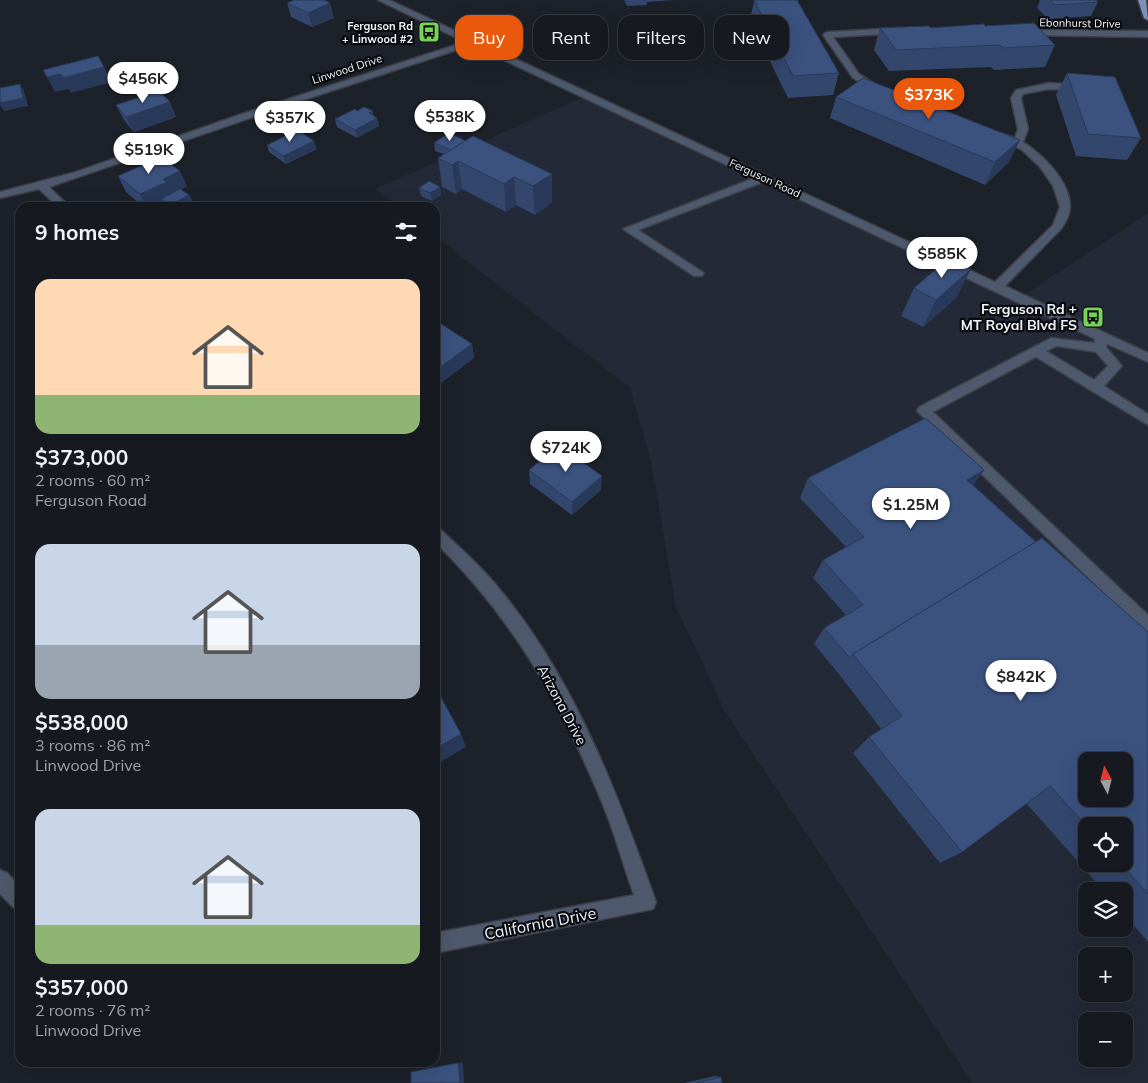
<!DOCTYPE html>
<meta charset="utf-8">
<style>
:root{--surface:#16191f;--page:#23262c;--text:#f1f3f6;--muted:#9ea0a4;--line:#35383d;--accent:#ea580c}
body{margin:0;font-family:Mulish,sans-serif;background:var(--page);color:var(--text);height:100vh;display:flex;flex-direction:column;font-size:19px;white-space:nowrap}
*{box-sizing:border-box;margin:0}
p{font-size:16px;color:var(--muted)}
.icon{flex:none;width:28px;height:28px;fill:none;stroke:currentColor;stroke-width:2;stroke-linecap:round;stroke-linejoin:round}
.map{position:relative;flex:1;overflow:hidden}
.sheet{position:absolute;left:15px;top:202px;width:425px;height:865px;display:flex;flex-direction:column;background:var(--surface);border-radius:15px;box-shadow:0 5px 20px #0002,0 0 0 1px var(--line)}
.sheet>*{flex:none}
.guide{position:absolute;left:455px;top:15px;width:475px;height:45px;display:flex;gap:10px}
.needle{width:32px;rotate:353deg}
.tools{position:absolute;left:1078px;top:752px;display:grid;gap:10px}
.tools a{display:grid;place-items:center;width:55px;height:55px;border-radius:10px;background:var(--surface);box-shadow:0 5px 20px #0002,0 0 0 1px var(--line);font-size:25px}
.price{position:absolute;translate:-50% -42px;padding:0 11px;border-radius:18px;background:#fff;color:#222;font-size:16px;line-height:32px;filter:drop-shadow(0 1px 2px #0008)}
.price::after{content:'';position:absolute;left:50%;top:30px;width:15px;height:11px;margin-left:-8px;background:inherit;clip-path:polygon(0 0,100% 0,50% 100%)}
.price.selected{background:var(--accent);color:#fff}
ul{padding:0;list-style:none}
li{display:grid;align-content:center;gap:10px;height:265px;padding:0 20px}
li span{display:grid;place-items:center;height:155px;border-radius:15px;color:#555}
li>.icon{margin-inline-start:auto}
span .icon{width:90px;height:90px;fill:#fffc;stroke-width:1}
li b{font-size:21px}
h2{display:flex;justify-content:space-between;align-items:center;height:60px;padding:0 20px;font-size:21px}
.chip{padding:0 18px;border-radius:15px;background:var(--surface);box-shadow:0 5px 20px #0002,0 0 0 1px var(--line);font-size:18px;line-height:45px}
.chip.selected{background:var(--accent);color:#fff}
.map>svg:first-child{display:block}
.built{fill:#232936;fill-rule:evenodd}
.lines{fill:none;stroke-linecap:round;stroke-linejoin:round}
.minor-casing{stroke:#3b3e46;stroke-width:3}
.major-casing{stroke:#3b3e46;stroke-width:3}
.minor{fill:#4e596d;fill-rule:evenodd}
.major{fill:#7b90ba;fill-rule:evenodd}
.wall{fill:#33476d;fill-rule:evenodd}
.shaded-wall{fill:#293959}
.building{fill:#3b527f;stroke:#293959;fill-rule:evenodd}
.labels{text-anchor:middle;stroke-width:4.5;stroke-linejoin:round;paint-order:stroke}
.far-street-label{font-size:11px;fill:#f0f3f9;stroke:#090b0e}
.far-poi-label{font-size:11px;font-weight:bold;fill:#f0f3f9;stroke:#090b0e;text-anchor:end}
.poi-label{font-size:14px;font-weight:bold;fill:#f0f3f9;stroke:#090b0e;text-anchor:end}
.street-label{font-size:14px;fill:#f0f3f9;stroke:#090b0e}
.near-street-label{font-size:16px;fill:#f0f3f9;stroke:#090b0e}
</style>
<div class="map">
<svg width="1148" height="1083" viewBox="0 0 1148 1083">
<rect width="100%" height="100%" fill="#1d2129"/>
<path class="built" d="M 588,95 L 1019,298 L 1148,213 L 1148,1083 L 972,1083 L 725,712 L 676,607 L 651,462 L 630,388 L 435,236 L 435,208 L 399,207 L 375,189 ZM 1086,761 L 1124,761 L 1124,799 L 1086,799 ZM 1086,826 L 1124,826 L 1124,864 L 1086,864 ZM 1086,891 L 1124,891 L 1124,929 L 1086,929 ZM 1086,956 L 1124,956 L 1124,994 L 1086,994 ZM 1086,1021 L 1124,1021 L 1124,1059 L 1086,1059 Z"/>
<g class="lines">
<g class="minor-casing">
<g id="minor">
<path d="M 378,0 L 389,0 L 995,282 L 1053,225 L 1060,207 L 1053,186 L 1040,167 L 1022,150 L 995,136 L 1000,133 L 1015,138 L 1018,129 L 1011,98 L 1016,90 L 1049,83 L 1077,85 L 1079,87 L 1074,90 L 1049,89 L 1023,94 L 1021,98 L 1028,129 L 1023,142 C 1043,155 1071,182 1070,208 C 1070,216 1065,223 1061,229 L 1005,286 L 1148,353 L 1148,362 L 1107,344 L 1106,347 L 1122,366 L 1104,386 L 1148,414 L 1148,425 L 1036,357 L 933,412 L 1148,615 L 1148,632 L 1142,630 L 917,411 L 919,407 L 1051,338 L 1095,343 L 1095,339 L 763,182 L 638,230 L 704,273 L 702,276 L 694,276 L 623,229 L 754,178 L 472,45 L 279,108 L 49,187 L 71,208 L 59,208 L 39,189 L 0,198 L 0,192 L 76,172 L 239,115 L 465,42 ZM 1057,346 L 1096,352 L 1108,366 L 1094,380 L 1046,351 Z"/>
<polygon points="900,28 903,29 903,33 833,37 859,74 881,88 883,90 878,93 853,78 823,35 827,32"/>
<polygon points="1025,30 1148,31 1148,37 1022,35 1022,31"/>
<path d="M 435,527 L 440,529 C 461,549 483,568 501,591 C 576,682 617,793 656,902 L 653,909 L 435,953 L 435,933 L 634,895 C 623,865 615,834 603,805 C 562,705 513,618 435,542 Z"/>
<polygon points="0,870 7,873 20,886 20,910 13,907 0,894"/>
</g>
</g>
<g class="major-casing">
<polygon id="major" points="1138,0 1146,0 1148,20 1144,18"/>
</g>
<use href="#minor" class="minor"/>
<use href="#major" class="major"/>
</g>
<g class="wall">
<polygon points="624,0 674,0 647,2 647,5 627,6"/>
<polygon points="754,0 839,73 833,95 788,98 750,21"/>
<polygon points="1040,0 1096,0 1098,2 1091,16 1048,19 1037,8"/>
<polygon points="287,3 334,18 312,27 291,17"/>
<polygon points="985,26 1055,45 1045,67 994,70 991,67 889,71 874,50 880,28"/>
<polygon points="1067,73 1141,138 1127,160 1076,156 1056,95"/>
<polygon points="836,97 1009,162 985,185 830,118"/>
<polygon points="116,105 176,117 134,132 124,120"/>
<polygon points="357,111 377,118 379,126 357,138 337,127 335,119"/>
<polygon points="473,136 552,202 535,215 516,205 506,212 462,189 456,194 442,187 438,158 444,154 435,151 434,143 466,141"/>
<polygon points="267,145 317,149 286,164 269,152"/>
<polygon points="118,176 187,186 181,189 189,195 193,202 183,208 167,208 165,206 163,202 152,208 145,208 126,192"/>
<polygon points="440,187 441,195 432,201 421,196 419,188"/>
<polygon points="914,288 957,297 923,327 901,316"/>
<polygon points="435,320 472,344 474,358 442,382 435,377"/>
<polygon points="529,470 601,490 572,515 530,484"/>
<path d="M 984,470 L 973,485 L 1036,542 L 1148,632 L 1148,942 L 1124,914 L 1124,891 L 1104,891 L 1026,803 L 962,852 L 940,863 L 853,753 L 869,737 L 881,729 L 839,674 L 814,644 L 824,628 L 846,615 L 813,578 L 823,560 L 846,547 L 800,498 L 808,478 ZM 1086,826 L 1124,864 L 1086,864 Z"/>
<polygon points="715,1076 721,1077 722,1083 684,1083"/>
</g>
<g class="shaded-wall">
<polygon points="330,3 334,18 312,27 308,13"/>
<polygon points="104,67 112,82 71,93 68,89 55,92 47,77 61,74"/>
<polygon points="20,84 24,91 28,106 4,111 0,105 0,103"/>
<polygon points="170,102 176,117 134,132 126,117"/>
<polygon points="373,111 374,119 369,113"/>
<polygon points="377,118 379,126 357,138 355,130"/>
<polygon points="1020,140 1009,162 985,185 995,162"/>
<polygon points="314,141 317,149 286,164 283,156"/>
<polygon points="458,161 462,189 456,194 452,165"/>
<polygon points="180,171 187,186 161,199 163,202 152,208 147,208 140,194 163,179"/>
<polygon points="552,174 552,202 535,215 533,186"/>
<polygon points="514,177 516,205 506,212 504,184"/>
<polygon points="440,187 441,195 432,201 430,193"/>
<polygon points="189,195 193,202 183,208 171,208 170,205"/>
<polygon points="971,269 957,297 923,327 936,300"/>
<polygon points="438,303 440,310 435,314 435,305"/>
<polygon points="472,344 474,358 442,382 439,368"/>
<polygon points="984,470 970,489 967,480"/>
<polygon points="602,476 601,490 572,515 572,502"/>
<polygon points="461,734 466,747 435,765 435,749"/>
<polygon points="463,1062 464,1083 460,1083 458,1063"/>
</g>
<g class="building">
<polygon points="294,0 324,0 330,3 308,13 287,3"/>
<polygon points="754,0 797,0 839,73 793,76"/>
<polygon points="1050,0 1096,0 1098,2 1055,5"/>
<polygon points="1034,23 1055,45 1003,48 1000,45 896,50 880,28 929,26 931,28 984,24 985,26"/>
<polygon points="98,56 104,67 63,78 61,74 47,77 43,70"/>
<polygon points="1067,73 1115,77 1141,138 1088,134"/>
<polygon points="863,78 1020,140 995,162 836,97"/>
<polygon points="20,84 23,98 0,103 0,88"/>
<polygon points="159,91 170,102 126,117 116,105"/>
<polygon points="364,107 373,111 369,113 377,118 355,130 335,119 355,109 357,111"/>
<polygon points="298,130 314,141 283,156 267,145"/>
<polygon points="449,133 466,141 451,150 434,143"/>
<polygon points="473,136 552,174 533,186 514,177 504,184 458,161 452,165 438,158"/>
<polygon points="161,157 180,171 163,179 167,182 140,194 118,176"/>
<polygon points="429,181 440,187 430,193 419,188"/>
<polygon points="180,189 189,195 170,205 161,199"/>
<polygon points="949,258 971,269 936,300 914,288"/>
<polygon points="435,300 438,303 435,305"/>
<polygon points="435,320 472,344 439,368 435,365"/>
<polygon points="926,418 984,470 967,480 1036,542 853,654 850,658 824,628 863,605 823,560 864,537 808,478"/>
<polygon points="559,445 602,476 572,502 529,470"/>
<path d="M 1042,538 L 1148,632 L 1148,894 L 1121,864 L 1124,864 L 1124,826 L 1087,826 L 1050,786 L 962,852 L 869,737 L 902,716 L 853,654 ZM 1086,761 L 1124,761 L 1124,799 L 1086,799 Z"/>
<polygon points="435,686 461,734 435,749"/>
<polygon points="458,1063 460,1083 411,1083 411,1072"/>
<polygon points="721,1077 722,1083 696,1083"/>
</g>
<defs>
<g id="bus-square" transform="scale(1.125)"><rect x="-9" y="-9" width="18" height="18" rx="4" fill="#78d158" stroke="#090b0e"/><path d="M-5-6H5V4H4V6H2V4H-2V6H-4V4H-5ZM-3.5-4V0h7V-4ZM-3.5 1.2v1.5H-2V1.2ZM2 1.2v1.5H3.5V1.2Z" fill="#111"/></g>
</defs>
<g fill-rule="evenodd">
<use href="#bus-square" x="429" y="32"/>
<use href="#bus-square" x="1093" y="317"/>
</g>
<g class="labels">
<g class="far-street-label">
<text transform="translate(1080 23) rotate(1)" y="4">Ebonhurst Drive</text>
<text transform="translate(347 69) rotate(-18)" y="4">Linwood Drive</text>
<text transform="translate(765 178) rotate(25)" y="4">Ferguson Road</text>
</g>
<g class="far-poi-label">
<text x="413" y="30">Ferguson Rd<tspan x="413" dy="13">+ Linwood #2</tspan></text>
</g>
<g class="poi-label">
<text x="1077" y="314">Ferguson Rd +<tspan x="1077" dy="16">MT Royal Blvd FS</tspan></text>
</g>
<g class="street-label">
<text transform="translate(562 705) rotate(62)" y="5">Arizona Drive</text>
</g>
<g class="near-street-label">
<text transform="translate(540 923) rotate(-11)" y="6">California Drive</text>
</g>
</g>
</svg>
<div class="tools">
<a><svg class="needle" viewBox="-14 -14 28 28"><path d="M0-13l5 13h-10z" fill="#e53935"/><path d="M0 13l5-13h-10z" fill="#9ea0a4"/></svg></a>
<a><svg class="icon" aria-label="locate" viewBox="0 0 24 24"><circle cx="12" cy="12" r="6"/><path d="M12 2v4M12 18v4M2 12h4M18 12h4"/></svg></a>
<a><svg class="icon" aria-label="layers" viewBox="0 0 24 24"><path d="M12 4l9 5-9 5-9-5zM3 14l9 5 9-5"/></svg></a>
<a>+</a>
<a>−</a>
</div>
<b class="price" style="left:143px;top:104px">$456K</b>
<b class="price selected" style="left:929px;top:120px">$373K</b>
<b class="price" style="left:450px;top:142px">$538K</b>
<b class="price" style="left:290px;top:143px">$357K</b>
<b class="price" style="left:149px;top:175px">$519K</b>
<b class="price" style="left:942px;top:279px">$585K</b>
<b class="price" style="left:566px;top:473px">$724K</b>
<b class="price" style="left:911px;top:530px">$1.25M</b>
<b class="price" style="left:1021px;top:702px">$842K</b>
<div class="guide">
<a class="chip selected">Buy</a>
<a class="chip">Rent</a>
<a class="chip">Filters</a>
<a class="chip">New</a>
</div>
<section class="sheet">
<h2>9 homes<svg class="icon" aria-label="filters" viewBox="0 0 24 24"><path d="M4 7h16M4 17h16"/><circle cx="9" cy="7" r="2"/><circle cx="15" cy="17" r="2"/></svg></h2>
<ul>
<li><span style="background:linear-gradient(#ffd9b3 75%,#8fb573 0)"><svg class="icon" aria-label="home" viewBox="0 0 24 24"><path d="M3 11l9-7 9 7M6 9v11h12V9"/></svg></span><div><b>$373,000</b><p>2 rooms · 60 m²</p><p>Ferguson Road</p></div></li>
<li><span style="background:linear-gradient(#c9d6e8 65%,#9aa5b1 0)"><svg class="icon" aria-label="home" viewBox="0 0 24 24"><path d="M3 11l9-7 9 7M6 9v11h12V9"/></svg></span><div><b>$538,000</b><p>3 rooms · 86 m²</p><p>Linwood Drive</p></div></li>
<li><span style="background:linear-gradient(#c9d6e8 75%,#8fb573 0)"><svg class="icon" aria-label="home" viewBox="0 0 24 24"><path d="M3 11l9-7 9 7M6 9v11h12V9"/></svg></span><div><b>$357,000</b><p>2 rooms · 76 m²</p><p>Linwood Drive</p></div></li>
</ul>
</section>
</div>
